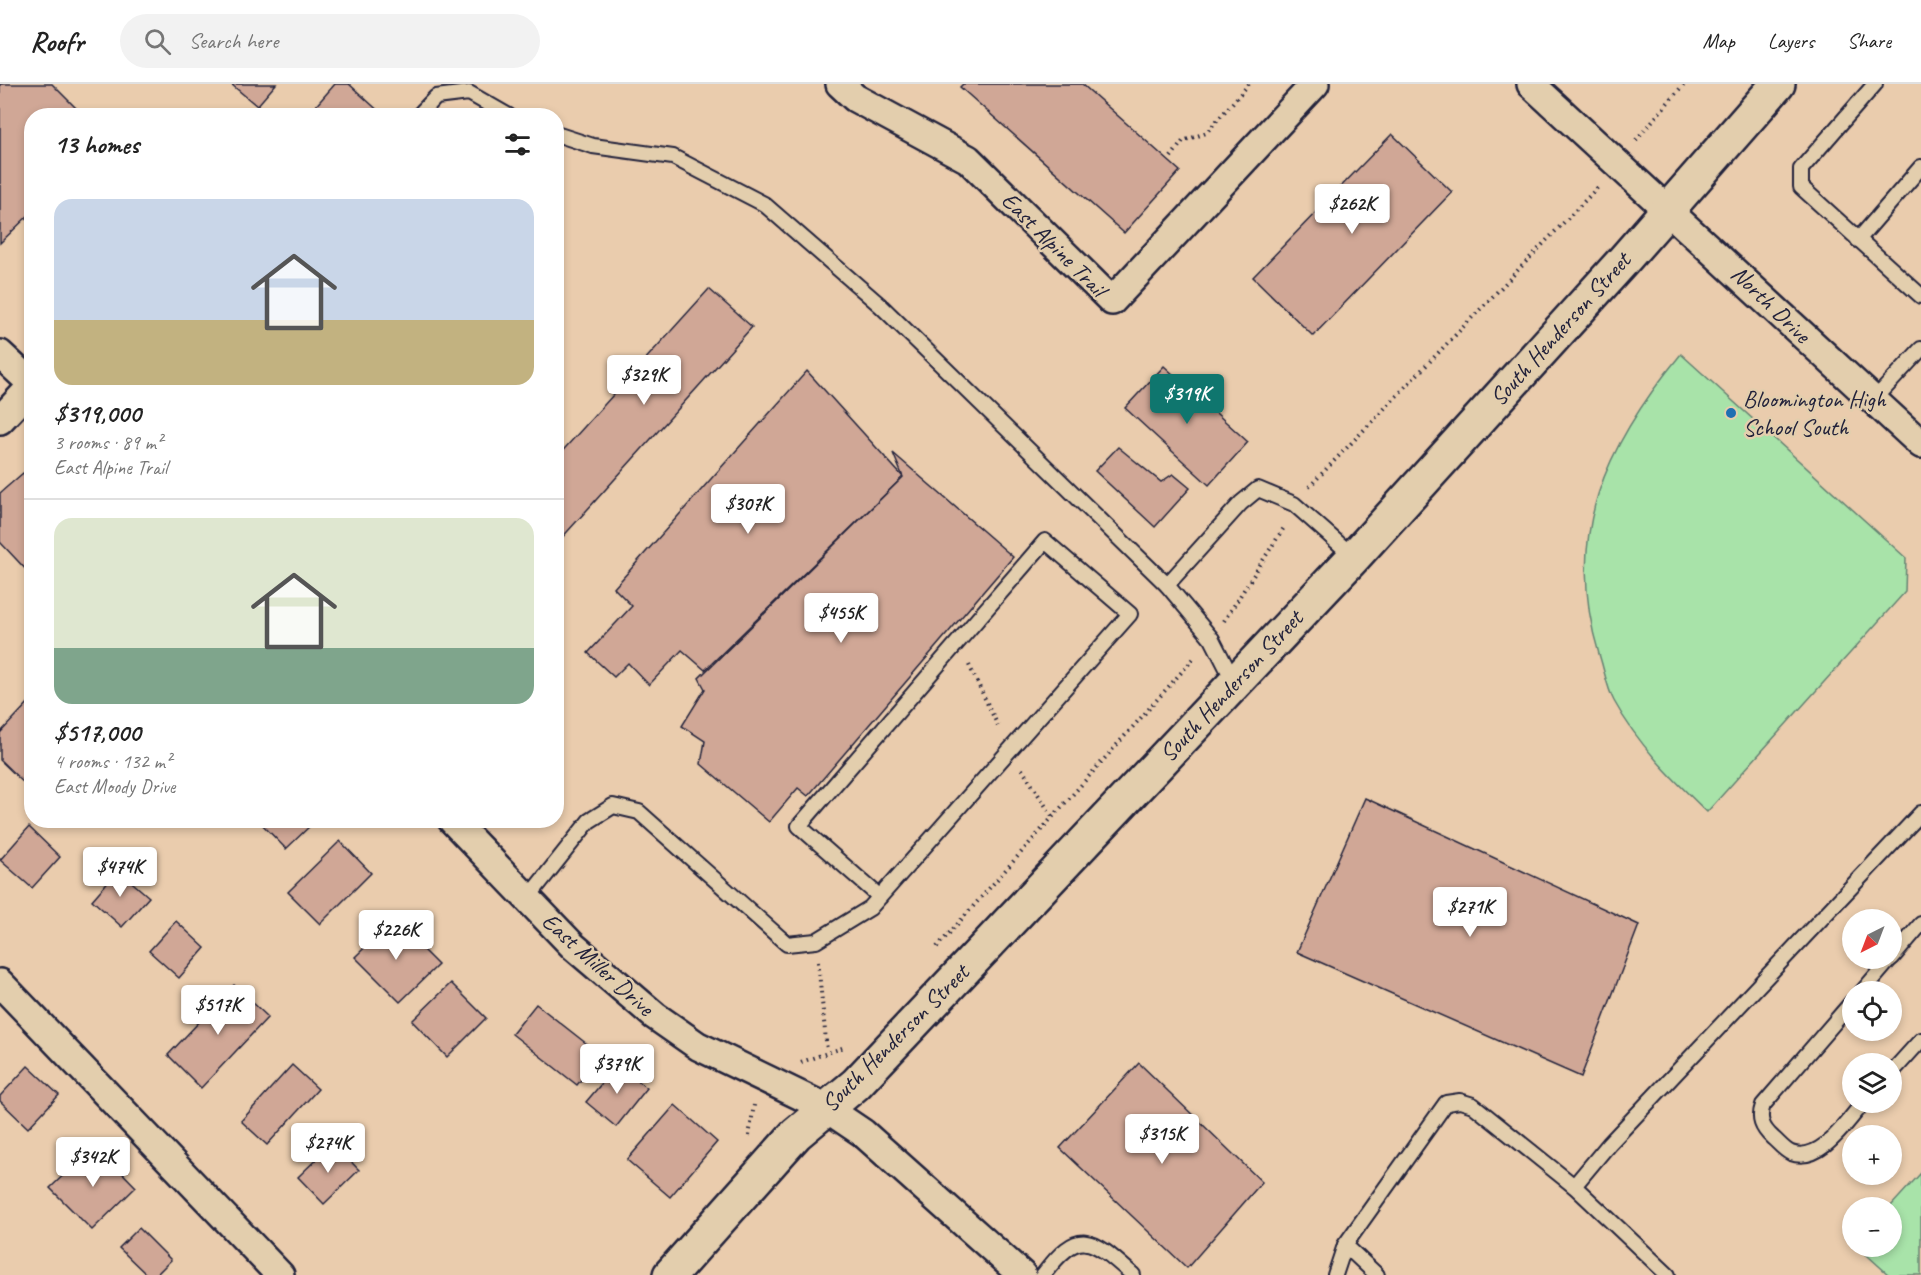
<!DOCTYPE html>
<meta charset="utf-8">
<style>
:root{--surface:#fff;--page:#f2f2f2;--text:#222;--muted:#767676;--line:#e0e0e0;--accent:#0f766e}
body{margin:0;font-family:Caveat,sans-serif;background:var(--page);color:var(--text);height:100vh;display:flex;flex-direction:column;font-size:22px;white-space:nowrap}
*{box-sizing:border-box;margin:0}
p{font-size:20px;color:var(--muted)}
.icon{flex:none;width:33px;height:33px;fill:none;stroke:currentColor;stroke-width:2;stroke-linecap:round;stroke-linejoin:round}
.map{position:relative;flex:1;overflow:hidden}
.drawer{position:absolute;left:24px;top:24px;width:540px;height:720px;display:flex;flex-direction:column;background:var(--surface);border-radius:24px;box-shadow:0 3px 9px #0003}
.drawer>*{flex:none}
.needle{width:39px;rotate:222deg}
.tools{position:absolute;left:1842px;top:825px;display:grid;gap:12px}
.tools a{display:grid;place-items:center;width:60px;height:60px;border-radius:50%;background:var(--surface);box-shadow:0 3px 9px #0003;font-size:30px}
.price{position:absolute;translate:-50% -51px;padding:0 14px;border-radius:6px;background:#fff;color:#222;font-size:20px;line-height:39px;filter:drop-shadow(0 2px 3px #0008)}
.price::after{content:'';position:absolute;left:50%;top:36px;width:18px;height:14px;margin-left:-9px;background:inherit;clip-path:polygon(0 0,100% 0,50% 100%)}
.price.active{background:var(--accent);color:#fff}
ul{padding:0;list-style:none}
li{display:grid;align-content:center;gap:12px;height:318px;padding:0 30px}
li+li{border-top:2px solid var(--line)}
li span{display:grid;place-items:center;height:186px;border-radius:18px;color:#555}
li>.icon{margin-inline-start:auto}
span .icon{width:108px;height:108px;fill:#fffc;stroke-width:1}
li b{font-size:26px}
h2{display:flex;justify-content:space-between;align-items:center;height:72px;padding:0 30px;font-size:26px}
header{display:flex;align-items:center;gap:36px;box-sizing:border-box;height:84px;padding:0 30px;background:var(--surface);border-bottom:2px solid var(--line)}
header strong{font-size:28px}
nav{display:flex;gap:33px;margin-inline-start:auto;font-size:21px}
.search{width:420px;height:54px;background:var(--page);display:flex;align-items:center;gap:15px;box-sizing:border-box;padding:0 21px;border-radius:33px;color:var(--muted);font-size:22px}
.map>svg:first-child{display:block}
.green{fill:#a8e3a9;stroke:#658272;stroke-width:1.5}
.building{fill:#d0a796;stroke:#22223b;stroke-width:1.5}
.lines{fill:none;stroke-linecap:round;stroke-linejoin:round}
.service-casing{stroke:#22223b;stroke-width:18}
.minor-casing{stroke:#22223b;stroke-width:32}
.tertiary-casing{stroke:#22223b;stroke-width:38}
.path{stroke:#22223b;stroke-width:4;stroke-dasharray:1.5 4.5;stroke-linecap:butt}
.service{stroke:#e3cead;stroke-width:14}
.minor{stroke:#e3cead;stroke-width:27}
.tertiary{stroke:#e3cead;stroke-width:33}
.poi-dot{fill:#1f6fb2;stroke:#e3cead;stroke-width:2}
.labels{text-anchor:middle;stroke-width:5;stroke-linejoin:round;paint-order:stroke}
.street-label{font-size:24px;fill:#22223b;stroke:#e3cead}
.poi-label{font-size:24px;fill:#22223b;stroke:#e3cead;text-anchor:start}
</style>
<header>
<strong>Roofr</strong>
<div class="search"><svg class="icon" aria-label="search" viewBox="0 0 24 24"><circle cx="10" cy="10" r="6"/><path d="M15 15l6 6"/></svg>Search here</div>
<nav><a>Map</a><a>Layers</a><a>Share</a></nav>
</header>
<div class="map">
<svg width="1921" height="1191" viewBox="0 0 1921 1191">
<rect width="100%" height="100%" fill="#eaccad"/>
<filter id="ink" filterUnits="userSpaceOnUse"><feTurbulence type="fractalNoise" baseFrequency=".0167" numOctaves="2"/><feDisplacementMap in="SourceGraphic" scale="12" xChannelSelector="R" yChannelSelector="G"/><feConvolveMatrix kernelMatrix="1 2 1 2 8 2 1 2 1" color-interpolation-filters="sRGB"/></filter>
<g filter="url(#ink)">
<g class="green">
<path d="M 1681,270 L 1906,474 L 1905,508 L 1707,728 C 1672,694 1638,661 1614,617 C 1607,604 1604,585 1599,570 C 1563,450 1606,361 1681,270 Z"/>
<polygon points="1921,1089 1921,1191 1889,1191 1858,1163 1892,1162 1890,1123"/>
</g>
<g class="building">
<polygon points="0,0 52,0 84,32 32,32 32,128 0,159"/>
<polygon points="231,0 276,0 257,22"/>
<polygon points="335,0 349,0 384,32 307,32"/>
<polygon points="963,0 1082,0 1180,87 1124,149 960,3"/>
<polygon points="1392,50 1452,108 1313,252 1253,193"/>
<polygon points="709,205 752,243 559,457 556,454 556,374"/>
<polygon points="1164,282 1248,358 1209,401 1125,324"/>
<polygon points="807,287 903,393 705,586 682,566 649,601 628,579 614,593 588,569 632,522 614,504"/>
<polygon points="1118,363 1161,398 1173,390 1190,404 1155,443 1095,387"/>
<polygon points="893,369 1013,473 808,712 798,704 769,738 701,680 705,657 682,642 705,605 699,594 903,393"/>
<polygon points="23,389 32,398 32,492 0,458 0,409"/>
<polygon points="32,615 32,701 29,704 0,676 0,649"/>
<polygon points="1365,714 1639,841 1581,993 1297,868"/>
<polygon points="258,736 307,736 311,741 286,765"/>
<polygon points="29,743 60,773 32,804 0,776"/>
<polygon points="340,757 371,789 320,840 288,808"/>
<polygon points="118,786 149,813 122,843 92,816"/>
<polygon points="393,836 438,881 400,918 355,873"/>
<polygon points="176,837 205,864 179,894 149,867"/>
<polygon points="451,899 486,934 447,973 412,937"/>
<polygon points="234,901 268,933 201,1004 168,971"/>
<polygon points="536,920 601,971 577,1001 512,950"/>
<polygon points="1139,979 1262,1098 1187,1184 1060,1064"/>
<polygon points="618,980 647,1004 616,1043 586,1018"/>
<polygon points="292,981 318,1005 267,1061 241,1037"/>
<polygon points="28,982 59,1011 28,1044 0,1017 0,1012"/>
<polygon points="675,1021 717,1058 670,1113 627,1076"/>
<polygon points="333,1059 359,1086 324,1120 298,1093"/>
<polygon points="95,1061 136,1103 92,1146 50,1104"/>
<polygon points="139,1144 171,1176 156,1191 147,1191 119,1164"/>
</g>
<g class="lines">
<g class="service-casing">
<g id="service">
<polyline points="1875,0 1801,85 1801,103 1921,212"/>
<polyline points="418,32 436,13 469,9 509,32"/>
<polyline points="556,50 593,62 673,73 764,120 881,222 1167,501 1212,555 1234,598"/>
<polyline points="1858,156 1921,83"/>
<polyline points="1873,317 1921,265"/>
<polyline points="1167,501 1241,419 1258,405 1294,420 1354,473"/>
<polyline points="527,815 589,737 613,722 639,728 787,860 816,857 870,824 1130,530 1045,457 799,742 880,813"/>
<polyline points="1892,874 1921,840"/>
<polyline points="1862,908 1891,874"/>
<path d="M 1852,918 L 1763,1021 C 1758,1035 1762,1044 1773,1054 C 1778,1058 1784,1066 1791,1069 C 1821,1080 1847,1037 1864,1018"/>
<polyline points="1892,988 1921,956"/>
<polyline points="1574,1102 1668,1191"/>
<polyline points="1345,1161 1377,1191"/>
<path d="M 1043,1191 C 1080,1142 1091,1154 1133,1191"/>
<polyline points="1335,1191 1345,1161 1446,1019 1460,1017 1473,1021 1574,1102 1609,1060 1921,729"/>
</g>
</g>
<g class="minor-casing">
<g id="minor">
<polyline points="840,0 855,14 968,75 1112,217 1315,0"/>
<polyline points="1531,0 1921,360"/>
<polyline points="0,270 32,300"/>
<polyline points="0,336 32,302"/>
<polyline points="452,736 573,862 655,932 698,962 826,1024 863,1049 1022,1191"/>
<polyline points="0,899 280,1191"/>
</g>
</g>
<g class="tertiary-casing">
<polyline id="tertiary" points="670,1191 796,1050 856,1000 1354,473 1623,177 1778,0"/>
</g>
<g class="path">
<polyline points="1636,56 1684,0"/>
<polyline points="1171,73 1183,57 1206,49 1249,0"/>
<polyline points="1309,403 1599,102"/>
<polyline points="1224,537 1285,442"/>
<polyline points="969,581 999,644"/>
<polyline points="1022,685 1052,732"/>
<polyline points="937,863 1195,573"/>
<polyline points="818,878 827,967"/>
<polyline points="801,978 845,963"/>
<polyline points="749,1052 754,1021"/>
</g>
<use href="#service" class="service"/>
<use href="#minor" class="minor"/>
<use href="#tertiary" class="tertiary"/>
</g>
</g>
<circle class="poi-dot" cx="1731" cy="329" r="6"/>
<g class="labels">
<g class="street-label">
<text transform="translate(1054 160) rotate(45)" y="8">East Alpine Trail</text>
<text transform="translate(1771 220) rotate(44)" y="8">North Drive</text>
<text transform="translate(1560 245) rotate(-48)" y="8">South Henderson Street</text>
<text transform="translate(1231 602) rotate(-47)" y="8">South Henderson Street</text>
<text transform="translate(598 880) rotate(42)" y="8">East Miller Drive</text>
<text transform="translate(895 954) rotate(-45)" y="8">South Henderson Street</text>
</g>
<g class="poi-label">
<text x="1743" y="323">Bloomington High<tspan x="1743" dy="28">School South</tspan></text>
</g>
</g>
</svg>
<div class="tools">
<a><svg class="needle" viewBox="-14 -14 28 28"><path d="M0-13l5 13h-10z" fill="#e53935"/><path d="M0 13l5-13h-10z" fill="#767676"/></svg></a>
<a><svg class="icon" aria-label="locate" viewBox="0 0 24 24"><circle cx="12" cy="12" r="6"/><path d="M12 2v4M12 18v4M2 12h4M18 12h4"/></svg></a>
<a><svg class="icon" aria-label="layers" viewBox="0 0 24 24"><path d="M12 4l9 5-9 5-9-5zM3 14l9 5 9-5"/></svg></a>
<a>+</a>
<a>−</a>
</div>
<b class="price" style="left:1352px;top:151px">$262K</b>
<b class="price" style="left:644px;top:322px">$329K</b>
<b class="price active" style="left:1187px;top:341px">$319K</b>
<b class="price" style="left:748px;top:451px">$307K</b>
<b class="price" style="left:841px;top:560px">$455K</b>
<b class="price" style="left:120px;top:814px">$474K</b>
<b class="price" style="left:1470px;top:854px">$271K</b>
<b class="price" style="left:396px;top:877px">$226K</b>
<b class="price" style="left:218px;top:952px">$517K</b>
<b class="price" style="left:617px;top:1011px">$379K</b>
<b class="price" style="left:1162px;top:1081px">$315K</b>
<b class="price" style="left:328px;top:1090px">$274K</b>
<b class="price" style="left:93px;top:1104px">$342K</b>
<section class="drawer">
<h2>13 homes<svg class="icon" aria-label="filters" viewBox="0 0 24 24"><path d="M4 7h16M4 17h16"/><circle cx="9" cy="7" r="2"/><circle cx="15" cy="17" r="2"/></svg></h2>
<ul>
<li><span style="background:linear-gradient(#c9d6e8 65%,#c2b280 0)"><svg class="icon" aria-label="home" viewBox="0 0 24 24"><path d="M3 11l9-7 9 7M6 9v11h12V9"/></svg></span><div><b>$319,000</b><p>3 rooms · 89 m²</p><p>East Alpine Trail</p></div></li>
<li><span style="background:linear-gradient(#dfe7d0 70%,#7fa58c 0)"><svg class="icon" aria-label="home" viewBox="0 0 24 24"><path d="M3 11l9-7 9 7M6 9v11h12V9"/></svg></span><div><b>$517,000</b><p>4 rooms · 132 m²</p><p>East Moody Drive</p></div></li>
</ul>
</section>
</div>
